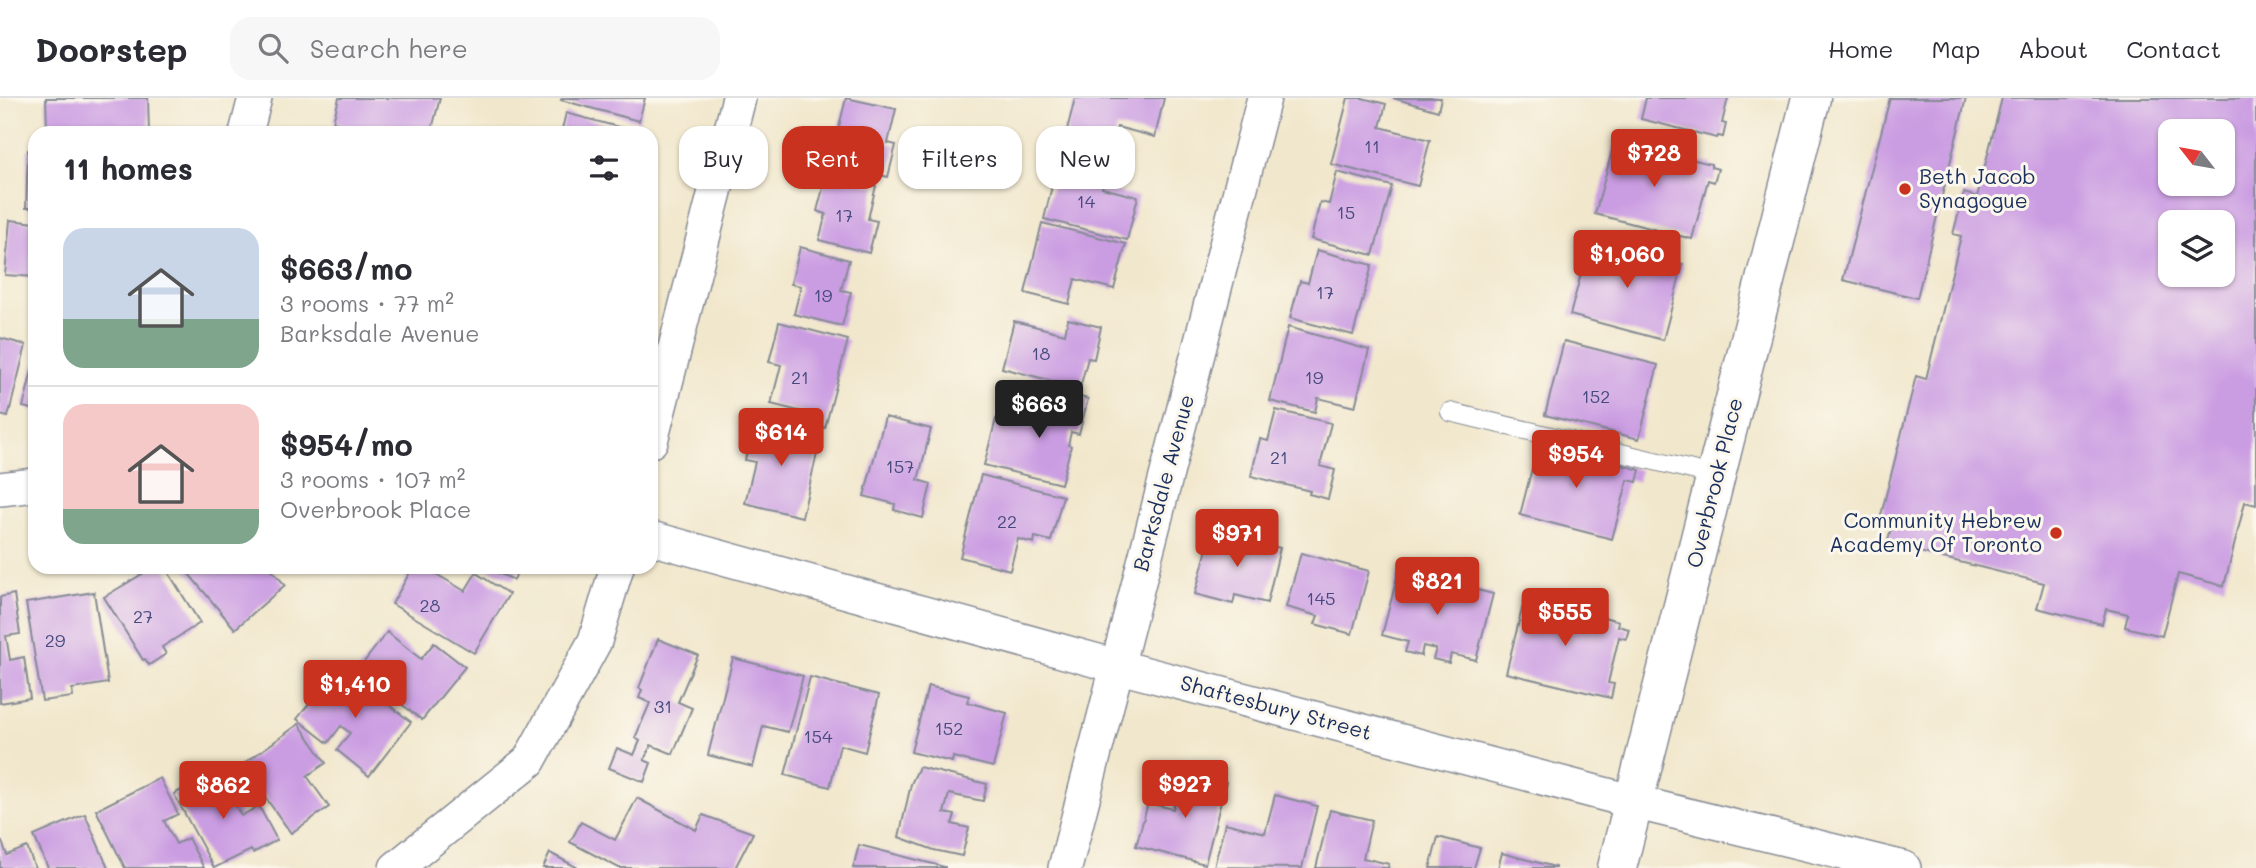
<!DOCTYPE html>
<meta charset="utf-8">
<style>
:root{--surface:#fff;--page:#f7f7f7;--text:#2b2b33;--muted:#7c7c81;--line:#e1e1e2;--accent:#c8321e}
body{margin:0;font-family:Mali,sans-serif;background:var(--page);color:var(--text);height:100vh;display:flex;flex-direction:column;font-size:26px;white-space:nowrap}
*{box-sizing:border-box;margin:0}
p{font-size:23px;color:var(--muted)}
.icon{flex:none;width:38px;height:38px;fill:none;stroke:currentColor;stroke-width:2;stroke-linecap:round;stroke-linejoin:round}
.map{position:relative;flex:1;overflow:hidden}
.details{position:absolute;left:28px;top:28px;width:630px;height:448px;display:flex;flex-direction:column;background:var(--surface);border-radius:21px;box-shadow:0 2px 5px #0004}
.details>*{flex:none}
.guide{position:absolute;left:679px;top:28px;width:665px;height:63px;display:flex;gap:14px}
.needle{width:46px;rotate:301deg}
.tools{position:absolute;left:2158px;top:21px;display:grid;gap:14px}
.tools a{display:grid;place-items:center;width:77px;height:77px;border-radius:14px;background:var(--surface);box-shadow:0 2px 5px #0004;font-size:35px}
.price{position:absolute;translate:-50% -60px;padding:0 16px;border-radius:7px;background:var(--accent);color:#fff;font-size:23px;line-height:46px;filter:drop-shadow(0 2px 4px #0008)}
.price::after{content:'';position:absolute;left:50%;top:42px;width:21px;height:16px;margin-left:-10px;background:inherit;clip-path:polygon(0 0,100% 0,50% 100%)}
.price.on{background:#222;color:#fff}
ul{padding:0;list-style:none}
li{display:flex;align-items:center;gap:21px;height:175px;padding:0 35px}
li+li{border-top:2px solid var(--line)}
li span{display:grid;place-items:center;flex:none;width:196px;height:140px;border-radius:21px;color:#555}
li>.icon{margin-inline-start:auto}
span .icon{width:84px;height:84px;fill:#fffc;stroke-width:1}
li b{font-size:30px}
h2{display:flex;justify-content:space-between;align-items:center;height:84px;padding:0 35px;font-size:30px}
.pill{padding:0 24px;border-radius:21px;background:var(--surface);box-shadow:0 2px 5px #0004;font-size:24px;line-height:63px}
.pill.on{background:var(--accent);color:#fff}
header{display:flex;align-items:center;gap:42px;box-sizing:border-box;height:98px;padding:0 35px;background:var(--surface);border-bottom:2px solid var(--line)}
header strong{font-size:33px}
nav{display:flex;gap:38px;margin-inline-start:auto;font-size:24px}
.search{width:490px;height:63px;background:var(--page);display:flex;align-items:center;gap:18px;box-sizing:border-box;padding:0 24px;border-radius:21px;color:var(--muted);font-size:26px}
.map>svg:first-child{display:block}
.building{fill:#ca9ce2;fill-rule:evenodd}
.lines{fill:none;stroke-linecap:round;stroke-linejoin:round}
.service-casing{stroke:#868b95;stroke-width:20}
.minor-casing{stroke:#868b95;stroke-width:36}
.tertiary-casing{stroke:#868b95;stroke-width:41}
.service{stroke:#fff;stroke-width:18}
.minor{stroke:#fff;stroke-width:33}
.tertiary{stroke:#fff;stroke-width:38}
.poi-dot{fill:#c8321e;stroke:#fbf7ec;stroke-width:2.5}
.labels{text-anchor:middle;stroke-width:6;stroke-linejoin:round;paint-order:stroke}
.number-label{font-size:18px;fill:#474a7f}
.poi-label{font-size:21px;fill:#1b2f5e;stroke:#fbf7ec;text-anchor:start}
.street-label{font-size:21px;fill:#1b2f5e;stroke:#fbf7ec}
</style>
<header>
<strong>Doorstep</strong>
<div class="search"><svg class="icon" aria-label="search" viewBox="0 0 24 24"><circle cx="10" cy="10" r="6"/><path d="M15 15l6 6"/></svg>Search here</div>
<nav><a>Home</a><a>Map</a><a>About</a><a>Contact</a></nav>
</header>
<div class="map">
<svg width="2256" height="770" viewBox="0 0 2256 770">
<rect width="100%" height="100%" fill="#fbf7ec"/>
<filter id="ink" filterUnits="userSpaceOnUse"><feTurbulence type="fractalNoise" baseFrequency=".0143" numOctaves="2"/><feDisplacementMap in="SourceGraphic" scale="14" xChannelSelector="R" yChannelSelector="G"/><feConvolveMatrix kernelMatrix="1 2 1 2 8 2 1 2 1" color-interpolation-filters="sRGB"/></filter>
<filter id="wash" filterUnits="userSpaceOnUse"><feTurbulence type="fractalNoise" baseFrequency=".00686" numOctaves="4" result="noise"/><feDisplacementMap in="SourceGraphic" scale="28" xChannelSelector="R" yChannelSelector="G"/><feGaussianBlur stdDeviation="1.57" result="paint"/><feColorMatrix in="noise" values="0 0 0 0 0 0 0 0 0 0 0 0 0 0 0 0 0 1.4 0 .05"/><feComposite in="paint" operator="in"/></filter>
<g filter="url(#wash)">
<rect width="100%" height="100%" fill="#f1e7cc"/>
<g id="blocks">
<g class="building">
<polygon points="46,0 148,0 149,35 109,35 109,31 47,32"/>
<polygon points="339,0 440,0 431,35 375,35 333,24"/>
<polygon points="562,0 645,0 639,23 561,2"/>
<polygon points="846,0 896,11 888,45 896,47 888,79 839,66 846,39 837,37"/>
<polygon points="1075,0 1164,0 1155,39 1117,29 1109,56 1064,44"/>
<polygon points="1348,0 1362,0 1386,6 1380,29 1430,42 1418,88 1331,66"/>
<polygon points="1393,0 1441,0 1438,13"/>
<polygon points="1646,0 1728,0 1722,25 1726,26 1723,39 1718,38 1717,40 1641,21"/>
<polygon points="1890,0 1966,0 1917,200 1843,182"/>
<path d="M 2002,0 L 2256,0 L 2256,407 L 2245,404 L 2224,488 L 2178,476 L 2162,538 L 2125,529 L 2128,516 L 2106,511 L 2102,526 L 2037,510 L 2044,485 L 1887,446 L 1892,428 L 1879,425 L 1916,278 L 1926,281 L 1961,138 L 1953,136 L 1964,95 L 1977,99 ZM 2170,33 L 2222,33 L 2222,86 L 2170,86 ZM 2170,124 L 2222,124 L 2222,177 L 2170,177 Z"/>
<polygon points="566,15 637,34 637,35 561,35"/>
<polygon points="333,30 349,34 349,35 331,35"/>
<polygon points="1615,42 1711,66 1711,69 1718,71 1714,84 1708,82 1692,141 1595,116"/>
<polygon points="1061,51 1109,63 1102,90 1138,99 1127,142 1044,121"/>
<polygon points="28,52 35,52 35,110 26,110"/>
<polygon points="1337,74 1392,88 1373,157 1311,141 1320,104 1329,106"/>
<polygon points="827,75 876,88 868,121 877,123 869,155 819,142 826,116 817,113"/>
<polygon points="10,122 35,125 35,179 5,177"/>
<polygon points="1042,125 1126,146 1114,191 1075,181 1069,206 1025,195"/>
<polygon points="1590,142 1683,166 1663,242 1570,217"/>
<polygon points="800,149 849,162 841,192 851,194 842,228 794,216 801,188 791,186"/>
<polygon points="1317,152 1372,167 1353,237 1290,220 1300,183 1308,185"/>
<polygon points="1068,221 1101,229 1094,261 1088,260 1080,290 1002,270 1014,223 1065,236"/>
<polygon points="779,224 848,242 825,330 804,325 807,315 771,306 781,267 769,264"/>
<polygon points="1288,229 1369,252 1355,309 1318,300 1315,314 1270,303"/>
<polygon points="0,240 26,247 8,319 0,317"/>
<polygon points="1564,243 1658,267 1639,341 1545,317"/>
<polygon points="34,265 35,265 35,312 23,309"/>
<polygon points="1049,291 1088,301 1079,336 1071,334 1068,347 1071,348 1061,386 984,367 996,321 1032,330 1034,318 1042,319"/>
<polygon points="1276,312 1331,325 1320,368 1335,372 1328,401 1309,396 1310,393 1251,378 1260,341 1268,343"/>
<polygon points="885,319 931,331 918,382 931,386 923,420 894,412 895,406 864,398"/>
<polygon points="754,322 821,339 802,419 745,405 755,364 745,362"/>
<polygon points="1539,343 1640,372 1637,384 1628,382 1612,441 1520,417"/>
<polygon points="981,377 1063,398 1051,443 1035,439 1034,445 1018,441 1010,472 960,459"/>
<polygon points="1212,432 1280,450 1267,505 1235,497 1233,506 1195,496"/>
<polygon points="1301,455 1369,473 1352,536 1315,526 1318,518 1286,509"/>
<polygon points="154,469 165,469 200,525 162,549 166,556 149,567 145,561 143,562 104,499"/>
<polygon points="183,469 269,469 285,487 235,531"/>
<polygon points="413,469 424,469 465,493 476,475 509,496 474,555 392,506"/>
<polygon points="484,469 519,469 514,482"/>
<polygon points="1399,472 1493,496 1476,562 1451,556 1449,565 1433,561 1436,551 1423,548 1421,558 1405,554 1408,544 1382,537"/>
<polygon points="94,494 108,585 72,591 73,599 42,603 26,505"/>
<polygon points="14,496 20,536 6,538 10,562 24,559 30,600 0,605 0,499"/>
<polygon points="1525,499 1619,523 1618,528 1629,531 1626,541 1619,539 1608,585 1614,586 1611,600 1506,575"/>
<polygon points="387,534 421,561 434,545 465,569 422,622 358,572"/>
<polygon points="658,541 698,557 678,604 692,610 673,656 651,647 644,662 651,665 644,684 609,670 617,650 634,657 640,643 635,640 650,605 639,600 642,592 639,590"/>
<polygon points="733,560 803,578 788,634 763,628 753,669 708,657"/>
<polygon points="339,568 411,624 369,678 337,652 350,635 341,628 328,645 297,621"/>
<polygon points="810,579 879,597 865,654 840,647 830,689 785,677"/>
<polygon points="928,588 969,598 967,604 1007,615 993,669 953,659 952,664 911,654"/>
<polygon points="299,626 326,665 307,678 329,709 291,735 242,667"/>
<polygon points="919,669 987,686 983,703 949,696 944,715 955,717 952,726 969,730 962,758 934,752 899,739 911,686"/>
<polygon points="217,673 241,718 259,708 277,742 253,755 251,752 214,770 174,696"/>
<polygon points="1183,673 1226,684 1205,766 1136,748 1148,705 1173,711"/>
<polygon points="160,680 178,716 164,723 176,746 188,740 204,770 125,770 96,712"/>
<polygon points="1275,697 1317,708 1302,770 1214,769 1225,725 1265,735"/>
<polygon points="637,700 696,732 703,717 753,735 735,770 619,770 570,744 581,724 615,742"/>
<polygon points="1330,712 1372,722 1363,760 1389,766 1388,770 1316,770"/>
<polygon points="85,716 108,770 48,770 34,738"/>
<polygon points="1438,739 1480,750 1474,770 1430,770"/>
<polygon points="2,744 7,757 27,749 35,770 0,770 0,745"/>
<polygon points="859,747 945,769 945,770 853,770"/>
<polygon points="550,755 578,770 543,770"/>
<polygon points="1502,755 1555,769 1555,770 1498,770"/>
</g>
</g>
</g>
<g filter="url(#ink)">
<use href="#blocks" fill-opacity="0" stroke="#868b95" stroke-width="2"/>
<g class="lines">
<g class="service-casing">
<polyline id="service" points="1450,314 1717,378"/>
</g>
<g class="minor-casing">
<g id="minor">
<polyline points="246,35 255,0"/>
<polyline points="651,343 739,0"/>
<polyline points="0,391 35,387"/>
<polyline points="651,440 1116,568 1634,704 1904,770"/>
<polyline points="396,770 529,663 595,543 617,469"/>
<polyline points="1065,770 1264,0"/>
</g>
</g>
<g class="tertiary-casing">
<polyline id="tertiary" points="1617,770 1811,0"/>
</g>
<use href="#service" class="service"/>
<use href="#minor" class="minor"/>
<use href="#tertiary" class="tertiary"/>
</g>
</g>
<g class="poi-dot">
<circle cx="1905" cy="91" r="7"/>
<circle cx="2056" cy="435" r="7"/>
</g>
<g class="labels">
<g class="number-label">
<text x="1372" y="55">11</text>
<text x="1086" y="110">14</text>
<text x="1346" y="121">15</text>
<text x="844" y="124">17</text>
<text x="1325" y="201">17</text>
<text x="823" y="204">19</text>
<text x="1041" y="262">18</text>
<text x="800" y="286">21</text>
<text x="1314" y="286">19</text>
<text x="1596" y="305">152</text>
<text x="1279" y="366">21</text>
<text x="900" y="375">157</text>
<text x="1007" y="430">22</text>
<text x="1321" y="507">145</text>
<text x="430" y="514">28</text>
<text x="143" y="525">27</text>
<text x="55" y="549">29</text>
<text x="663" y="615">31</text>
<text x="949" y="637">152</text>
<text x="818" y="645">154</text>
</g>
<g class="poi-label">
<text x="1919" y="86">Beth Jacob<tspan x="1919" dy="24">Synagogue</tspan></text>
<text x="2042" y="430" text-anchor="end">Community Hebrew<tspan x="2042" dy="24">Academy Of Toronto</tspan></text>
</g>
<g class="street-label">
<text transform="translate(1164 385) rotate(-75)" y="7">Barksdale Avenue</text>
<text transform="translate(1715 385) rotate(-76)" y="7">Overbrook Place</text>
<text transform="translate(1276 610) rotate(15)" y="7">Shaftesbury Street</text>
</g>
</g>
</svg>
<div class="tools">
<a><svg class="needle" viewBox="-14 -14 28 28"><path d="M0-13l5 13h-10z" fill="#e53935"/><path d="M0 13l5-13h-10z" fill="#7c7c81"/></svg></a>
<a><svg class="icon" aria-label="layers" viewBox="0 0 24 24"><path d="M12 4l9 5-9 5-9-5zM3 14l9 5 9-5"/></svg></a>
</div>
<b class="price" style="left:1654px;top:91px">$728</b>
<b class="price" style="left:1627px;top:192px">$1,060</b>
<b class="price on" style="left:1039px;top:342px">$663</b>
<b class="price" style="left:781px;top:370px">$614</b>
<b class="price" style="left:1576px;top:392px">$954</b>
<b class="price" style="left:1237px;top:471px">$971</b>
<b class="price" style="left:1437px;top:519px">$821</b>
<b class="price" style="left:1565px;top:550px">$555</b>
<b class="price" style="left:355px;top:622px">$1,410</b>
<b class="price" style="left:1185px;top:722px">$927</b>
<b class="price" style="left:223px;top:723px">$862</b>
<div class="guide">
<a class="pill">Buy</a>
<a class="pill on">Rent</a>
<a class="pill">Filters</a>
<a class="pill">New</a>
</div>
<section class="details">
<h2>11 homes<svg class="icon" aria-label="filters" viewBox="0 0 24 24"><path d="M4 7h16M4 17h16"/><circle cx="9" cy="7" r="2"/><circle cx="15" cy="17" r="2"/></svg></h2>
<ul>
<li><span style="background:linear-gradient(#c9d6e8 65%,#7fa58c 0)"><svg class="icon" aria-label="home" viewBox="0 0 24 24"><path d="M3 11l9-7 9 7M6 9v11h12V9"/></svg></span><div><b>$663/mo</b><p>3 rooms · 77 m²</p><p>Barksdale Avenue</p></div></li>
<li><span style="background:linear-gradient(#f6c9c9 75%,#7fa58c 0)"><svg class="icon" aria-label="home" viewBox="0 0 24 24"><path d="M3 11l9-7 9 7M6 9v11h12V9"/></svg></span><div><b>$954/mo</b><p>3 rooms · 107 m²</p><p>Overbrook Place</p></div></li>
</ul>
</section>
</div>
